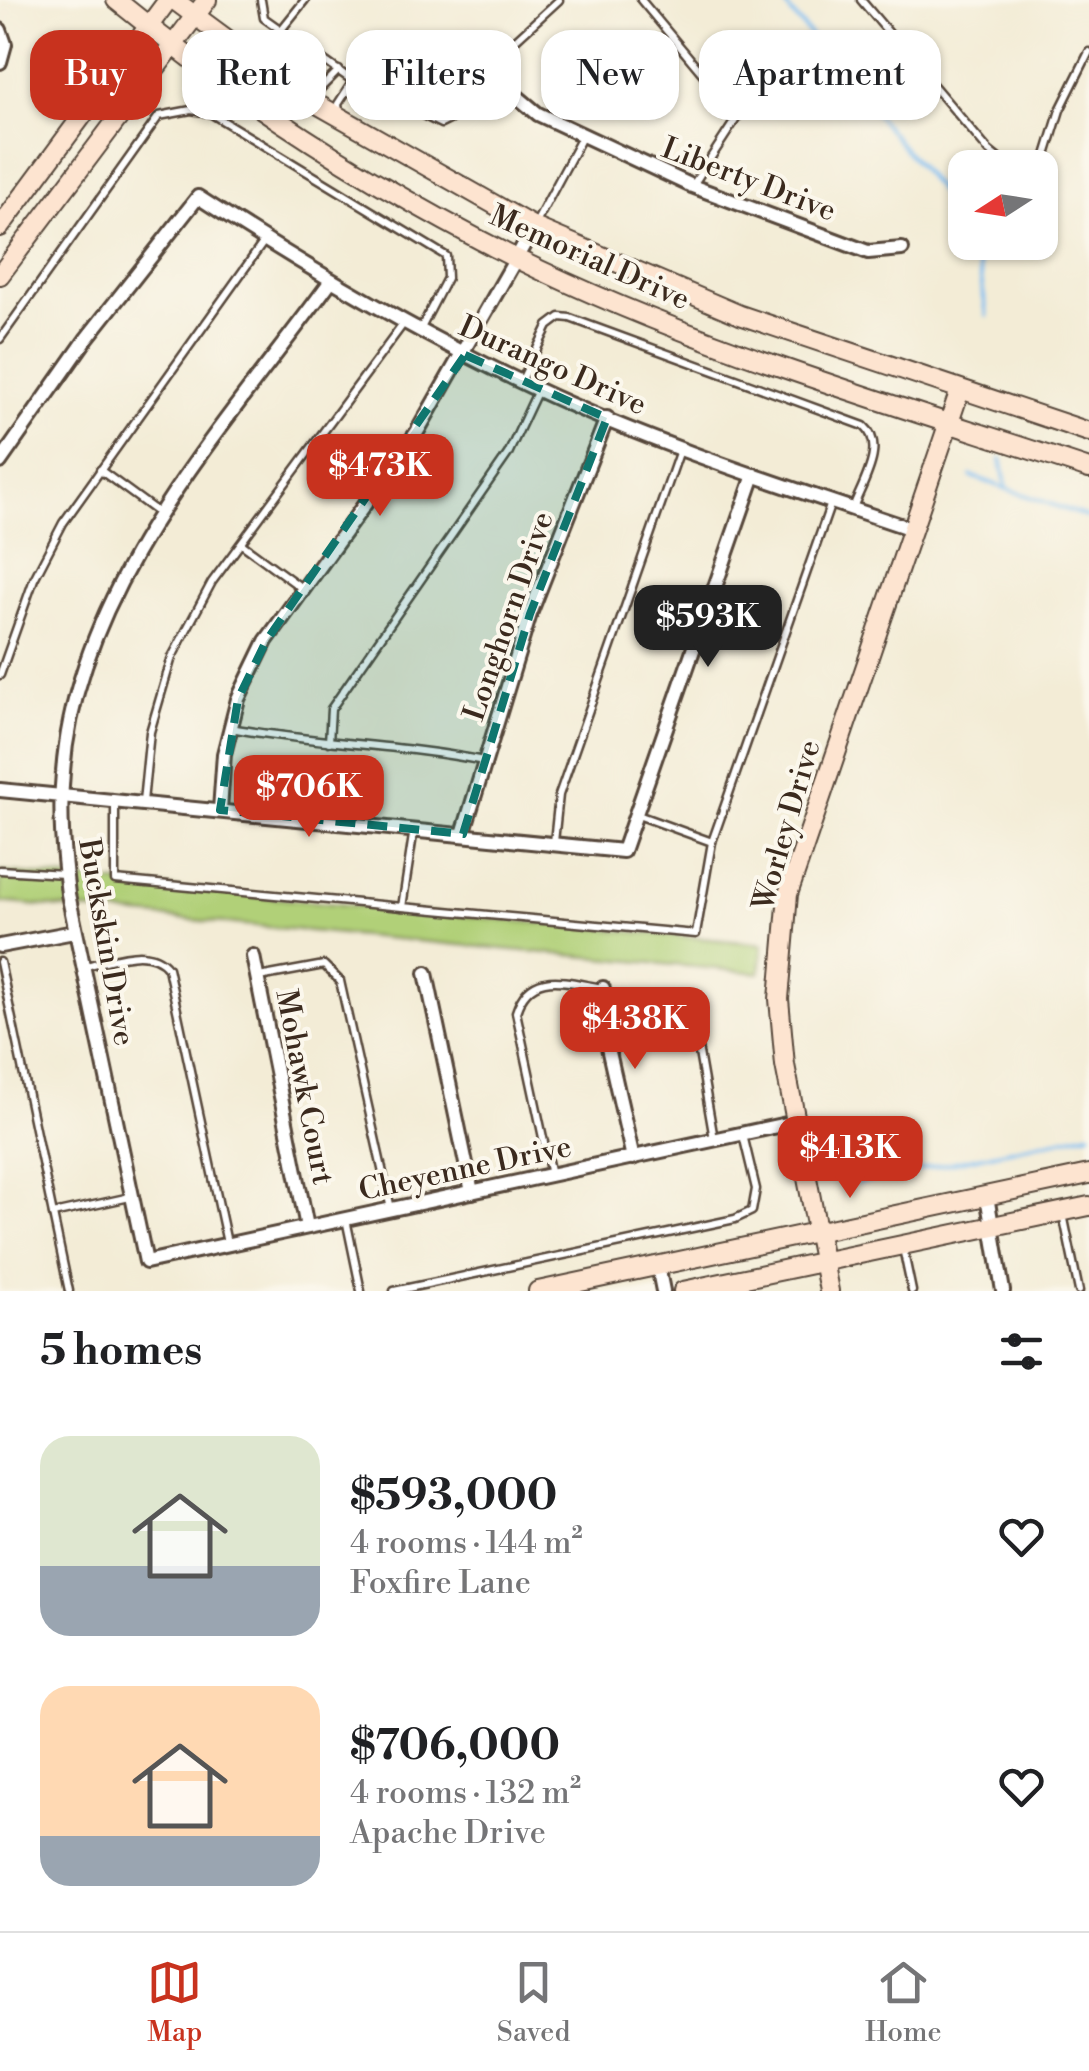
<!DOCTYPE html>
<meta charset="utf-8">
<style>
:root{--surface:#fff;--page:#f2f2f2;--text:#202124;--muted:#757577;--line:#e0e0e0;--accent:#c8321e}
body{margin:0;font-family:"Libre Bodoni",serif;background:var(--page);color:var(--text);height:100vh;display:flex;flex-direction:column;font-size:38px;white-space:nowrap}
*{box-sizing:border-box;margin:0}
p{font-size:32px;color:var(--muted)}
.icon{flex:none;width:55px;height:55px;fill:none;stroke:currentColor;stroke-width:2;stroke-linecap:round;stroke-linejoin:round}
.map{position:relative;height:1291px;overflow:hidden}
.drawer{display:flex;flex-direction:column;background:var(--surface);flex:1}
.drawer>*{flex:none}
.top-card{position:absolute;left:30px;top:30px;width:1030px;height:90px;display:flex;gap:20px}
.needle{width:65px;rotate:258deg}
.controls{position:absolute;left:948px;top:150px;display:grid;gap:20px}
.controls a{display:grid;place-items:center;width:110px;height:110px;border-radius:20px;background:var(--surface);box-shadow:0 2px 8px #0004;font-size:50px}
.price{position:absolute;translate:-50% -85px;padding:0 22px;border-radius:20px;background:var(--accent);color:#fff;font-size:32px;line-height:65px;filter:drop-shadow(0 2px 5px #0008)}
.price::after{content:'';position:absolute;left:50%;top:60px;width:30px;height:22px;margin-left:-15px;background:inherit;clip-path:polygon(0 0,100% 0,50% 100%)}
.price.selected{background:#222;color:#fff}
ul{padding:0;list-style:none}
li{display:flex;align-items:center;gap:30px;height:250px;padding:0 40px}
li span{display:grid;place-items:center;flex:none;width:280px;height:200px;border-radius:30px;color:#555}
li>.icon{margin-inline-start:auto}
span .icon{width:120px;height:120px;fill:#fffc;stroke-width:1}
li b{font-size:42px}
h2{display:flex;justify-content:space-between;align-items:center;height:120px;padding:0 40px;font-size:42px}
.chip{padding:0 35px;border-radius:30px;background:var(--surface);box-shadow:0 2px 8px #0004;font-size:35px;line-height:90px}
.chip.selected{background:var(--accent);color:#fff}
.dock{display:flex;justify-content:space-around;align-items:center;height:140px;border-top:2px solid var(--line);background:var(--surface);font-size:28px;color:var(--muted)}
.dock a{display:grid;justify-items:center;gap:5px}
.dock .selected{color:var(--accent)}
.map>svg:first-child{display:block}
.green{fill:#b1d078;stroke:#767d4b;stroke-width:2.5}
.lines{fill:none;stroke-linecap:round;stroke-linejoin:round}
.stream{stroke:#7cbdf1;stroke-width:4}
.lane-casing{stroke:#57473a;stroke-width:11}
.street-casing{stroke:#57473a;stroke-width:18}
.secondary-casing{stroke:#57473a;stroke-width:22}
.lane{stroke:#fff;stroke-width:6}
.street{stroke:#fff;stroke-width:12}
.secondary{stroke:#fde4d0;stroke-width:18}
.marked{fill:#0f766e;fill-opacity:0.2;stroke:#0f766e;stroke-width:8;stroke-dasharray:20 12;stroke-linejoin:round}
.labels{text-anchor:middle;stroke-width:8;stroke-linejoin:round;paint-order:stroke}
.street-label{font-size:30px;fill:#3b2a1e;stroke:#fbf7ec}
</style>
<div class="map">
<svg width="1089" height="1291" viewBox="0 0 1089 1291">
<rect width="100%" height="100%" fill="#fbf7ec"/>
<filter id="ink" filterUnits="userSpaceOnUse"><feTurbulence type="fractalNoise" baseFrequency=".01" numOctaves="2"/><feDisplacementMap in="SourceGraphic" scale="20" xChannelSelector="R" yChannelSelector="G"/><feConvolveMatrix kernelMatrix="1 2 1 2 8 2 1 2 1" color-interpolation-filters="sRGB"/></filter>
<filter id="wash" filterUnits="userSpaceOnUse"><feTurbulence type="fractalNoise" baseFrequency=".0048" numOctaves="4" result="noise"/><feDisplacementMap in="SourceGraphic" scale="40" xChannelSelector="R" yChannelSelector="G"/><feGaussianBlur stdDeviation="2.25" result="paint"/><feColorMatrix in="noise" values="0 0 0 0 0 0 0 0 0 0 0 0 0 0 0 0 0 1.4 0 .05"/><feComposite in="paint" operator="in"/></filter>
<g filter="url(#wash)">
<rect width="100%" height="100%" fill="#f3ecd6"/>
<polygon class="green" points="0,872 763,944 760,973 0,902"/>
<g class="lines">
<g class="stream">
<polyline points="781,0 965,222"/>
<polyline points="975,242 987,316"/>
<polyline points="1001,459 1007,489"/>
<polyline points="971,476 1087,517"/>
<polyline points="857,1183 1089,1133"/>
</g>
</g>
</g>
<g filter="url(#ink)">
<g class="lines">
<g class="lane-casing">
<g id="lane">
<polyline points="261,0 264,18 353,81 441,124 451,119 484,69 559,0"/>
<polyline points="641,0 738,116 693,185"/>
<polyline points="861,0 989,151 1010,168"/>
<polyline points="281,30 305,0"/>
<polyline points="312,97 339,70"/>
<polyline points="339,112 338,104 353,81"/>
<polyline points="1040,175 1060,110 1089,52"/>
<polyline points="536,223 582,137"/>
<polyline points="0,339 159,116 191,110 210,113 446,256 447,278 420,330"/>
<path d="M 521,382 L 548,326 L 560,317 L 570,318 L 864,426 C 887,446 862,484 853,508"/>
<polyline points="100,470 160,514"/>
<polyline points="243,545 303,589"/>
<polyline points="0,675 34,579 63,523 265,240"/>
<path d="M 231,728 C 315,744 400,744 484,761"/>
<polyline points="329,742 331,709 508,454 538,390"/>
<polyline points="115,801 115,880 402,907"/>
<polyline points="143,802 150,732 172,657 212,582 404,323"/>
<polyline points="635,814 712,842 831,503"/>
<polyline points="414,829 402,907 696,934 712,842"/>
<polyline points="554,842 559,795 680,450"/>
<polyline points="0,870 64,874"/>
<polyline points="0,962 69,1291"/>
<path d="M 83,967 C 109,961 149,943 168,968 L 227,1243"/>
<polyline points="259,977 324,965 340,981 391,1209"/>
<path d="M 603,1004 C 633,1017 667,995 693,1018 L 714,1139"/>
<path d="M 551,1175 L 516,1012 C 530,968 565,982 602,988"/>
<polyline points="53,1214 130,1197"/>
<polyline points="1063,1214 1079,1291"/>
<polyline points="346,1219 361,1291"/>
<polyline points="903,1248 912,1291"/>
<polyline points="394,1291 735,1219 752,1211 756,1189 743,1135"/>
</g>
</g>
<g class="street-casing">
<g id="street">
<polyline points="0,30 5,44 0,62"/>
<polyline points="484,69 538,114 692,186 868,252 902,249"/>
<path d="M 330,282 C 223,429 77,584 63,772 C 59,813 63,854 68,894 L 146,1262 L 796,1122"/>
<path d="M 0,462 L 87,338 L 198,197 C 307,268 416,333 534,388 C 655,445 785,486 912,529"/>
<polyline points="0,790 623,851 754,475"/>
<polyline points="220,810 224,754 238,699 266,641 417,432 534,227"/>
<polyline points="463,834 530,614 607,418"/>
<polyline points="0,946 74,932"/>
<polyline points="253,956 307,1227"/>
<polyline points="426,973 472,1192"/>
<polyline points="603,988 604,1030 633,1158"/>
<polyline points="987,1196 1003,1291"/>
<polyline points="658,1266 663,1291"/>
</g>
</g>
<g class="secondary-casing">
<g id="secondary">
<path d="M 116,0 C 238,100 374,187 515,258 C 698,348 896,405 1089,469"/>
<polyline points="174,0 308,99 534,227 740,315 1089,432"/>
<polyline points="0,227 168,0"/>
<polyline points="0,275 207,0"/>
<polyline points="538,1291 1089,1174"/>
<polyline points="683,1291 1089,1206"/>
<polyline points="829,1291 785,1065 779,999 788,894 960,390"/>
</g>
</g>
<use href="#lane" class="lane"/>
<use href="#street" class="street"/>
<use href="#secondary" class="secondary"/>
</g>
</g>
<path class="marked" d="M 465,355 L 607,418 L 530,614 L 463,834 L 220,810 L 238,699 L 266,641 Z"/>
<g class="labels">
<g class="street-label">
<text transform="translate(749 179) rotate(21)" y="10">Liberty Drive</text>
<text transform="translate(590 257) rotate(24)" y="10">Memorial Drive</text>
<text transform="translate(553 365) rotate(24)" y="10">Durango Drive</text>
<text transform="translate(508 616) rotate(-71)" y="10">Longhorn Drive</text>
<text transform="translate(786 825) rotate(-74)" y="10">Worley Drive</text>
<text transform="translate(107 942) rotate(80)" y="10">Buckskin Drive</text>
<text transform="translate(305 1087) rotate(79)" y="10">Mohawk Court</text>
<text transform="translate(465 1168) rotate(-12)" y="10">Cheyenne Drive</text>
</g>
</g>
</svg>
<div class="controls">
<a><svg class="needle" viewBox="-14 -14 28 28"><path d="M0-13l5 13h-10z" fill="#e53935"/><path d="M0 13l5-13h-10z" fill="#757577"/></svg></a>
</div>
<b class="price" style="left:380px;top:519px">$473K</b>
<b class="price selected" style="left:708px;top:670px">$593K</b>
<b class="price" style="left:309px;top:840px">$706K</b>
<b class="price" style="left:635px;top:1072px">$438K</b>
<b class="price" style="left:850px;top:1201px">$413K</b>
<div class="top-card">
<a class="chip selected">Buy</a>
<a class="chip">Rent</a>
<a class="chip">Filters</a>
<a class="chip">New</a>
<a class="chip">Apartment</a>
</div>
</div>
<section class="drawer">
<h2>5 homes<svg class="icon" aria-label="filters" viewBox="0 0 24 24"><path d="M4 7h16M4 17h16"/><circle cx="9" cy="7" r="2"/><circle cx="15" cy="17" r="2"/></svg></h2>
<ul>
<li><span style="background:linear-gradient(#dfe7d0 65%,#9aa5b1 0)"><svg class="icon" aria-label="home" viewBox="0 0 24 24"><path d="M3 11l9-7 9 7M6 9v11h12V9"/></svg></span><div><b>$593,000</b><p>4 rooms · 144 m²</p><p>Foxfire Lane</p></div><svg class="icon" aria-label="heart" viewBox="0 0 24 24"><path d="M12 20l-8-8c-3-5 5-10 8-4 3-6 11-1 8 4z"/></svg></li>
<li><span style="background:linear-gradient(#ffd9b3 75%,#9aa5b1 0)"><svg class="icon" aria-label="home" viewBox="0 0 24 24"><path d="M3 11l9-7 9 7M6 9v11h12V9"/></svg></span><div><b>$706,000</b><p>4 rooms · 132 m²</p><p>Apache Drive</p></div><svg class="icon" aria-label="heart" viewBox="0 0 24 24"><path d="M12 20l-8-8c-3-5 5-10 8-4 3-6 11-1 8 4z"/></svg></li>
</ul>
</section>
<nav class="dock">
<a class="selected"><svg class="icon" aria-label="map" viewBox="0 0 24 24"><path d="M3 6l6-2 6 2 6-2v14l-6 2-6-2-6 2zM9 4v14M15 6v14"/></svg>Map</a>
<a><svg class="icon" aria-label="saved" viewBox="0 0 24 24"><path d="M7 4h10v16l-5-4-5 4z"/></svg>Saved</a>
<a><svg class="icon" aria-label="home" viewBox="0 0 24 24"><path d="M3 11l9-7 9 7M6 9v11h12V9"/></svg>Home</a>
</nav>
